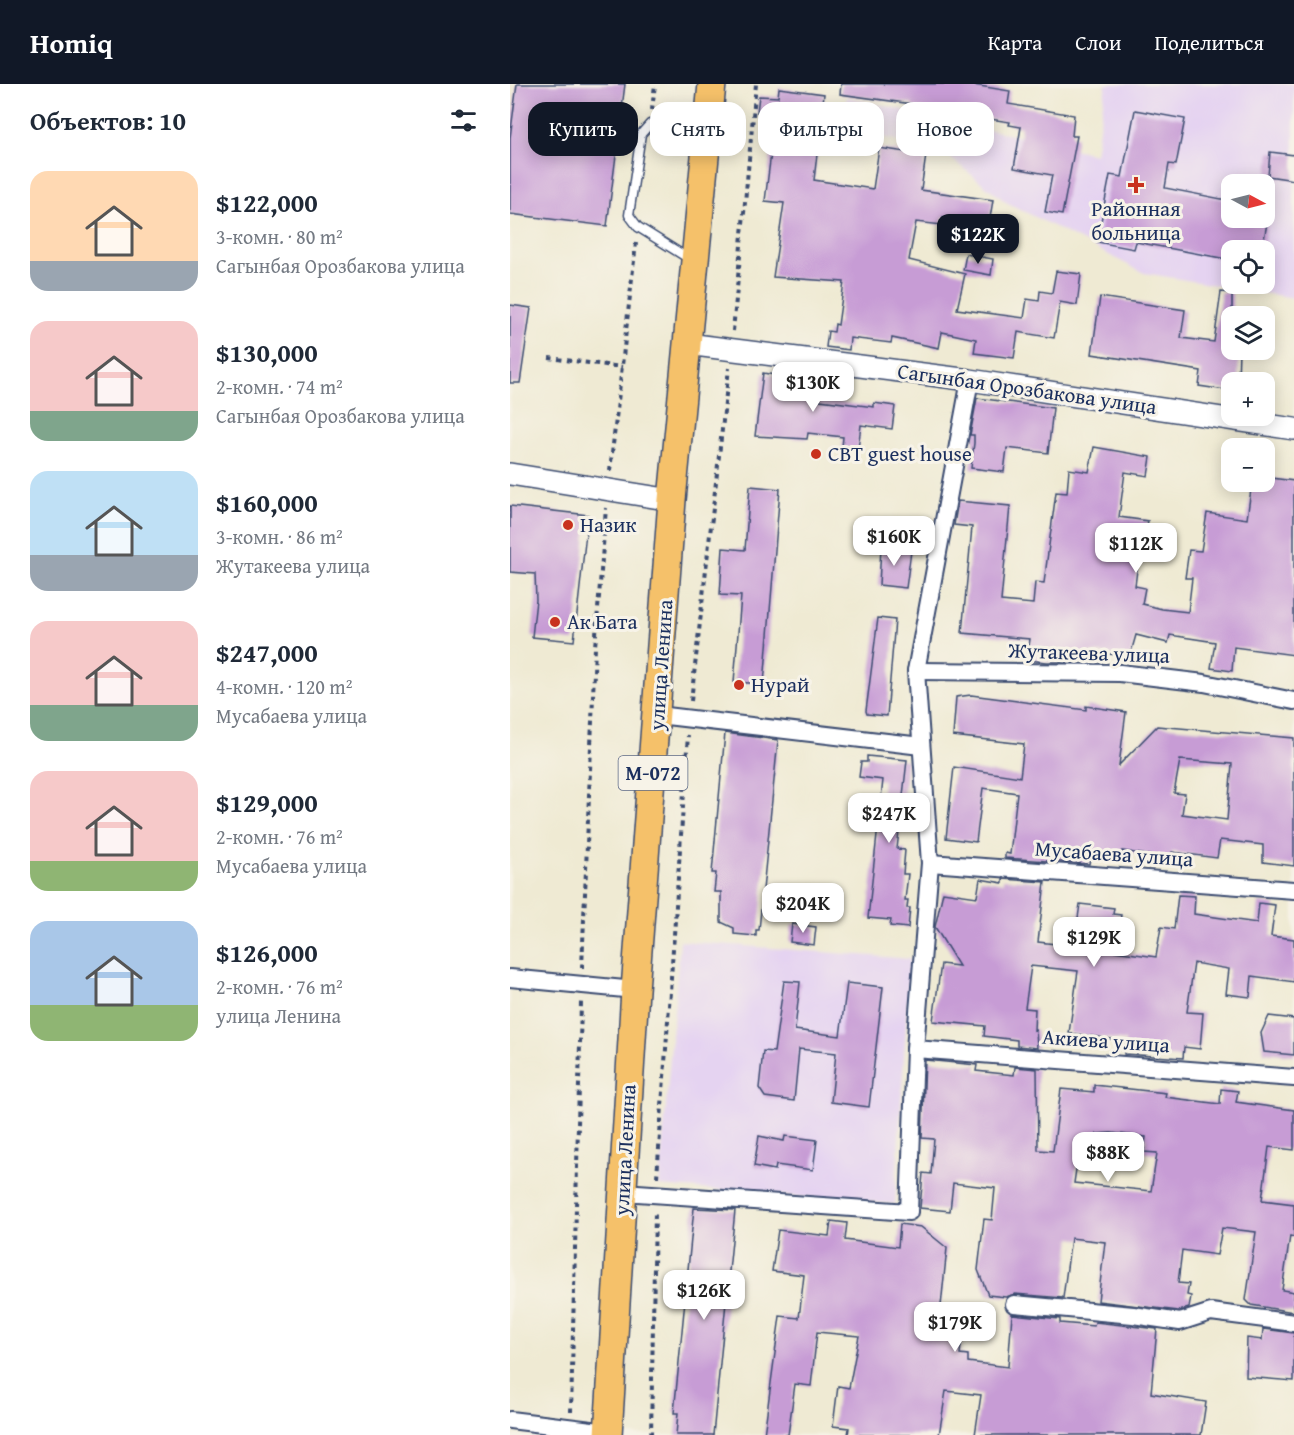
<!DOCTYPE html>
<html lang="ru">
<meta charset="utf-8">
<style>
:root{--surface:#fff;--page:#f2f2f3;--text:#1f2937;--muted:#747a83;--accent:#111827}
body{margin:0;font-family:"Gentium Book Plus",serif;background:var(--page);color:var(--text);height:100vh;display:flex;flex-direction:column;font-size:22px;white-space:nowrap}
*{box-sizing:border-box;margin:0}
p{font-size:20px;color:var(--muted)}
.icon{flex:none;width:33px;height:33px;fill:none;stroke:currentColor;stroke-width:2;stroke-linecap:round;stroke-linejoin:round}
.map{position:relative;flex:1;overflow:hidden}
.side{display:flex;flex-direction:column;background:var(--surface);width:510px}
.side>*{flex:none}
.top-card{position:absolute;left:18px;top:18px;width:570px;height:54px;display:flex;gap:12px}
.needle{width:39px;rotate:97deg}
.buttons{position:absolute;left:711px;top:90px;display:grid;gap:12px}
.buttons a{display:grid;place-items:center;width:54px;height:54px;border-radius:12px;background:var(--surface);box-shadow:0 3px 15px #0003;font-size:30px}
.price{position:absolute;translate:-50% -51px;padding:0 14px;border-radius:12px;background:#fff;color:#222;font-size:20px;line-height:39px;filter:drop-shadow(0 2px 3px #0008)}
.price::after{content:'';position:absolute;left:50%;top:36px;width:18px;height:14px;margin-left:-9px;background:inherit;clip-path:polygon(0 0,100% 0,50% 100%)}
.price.current{background:var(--accent);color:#fff}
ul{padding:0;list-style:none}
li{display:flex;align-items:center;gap:18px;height:150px;padding:0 30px}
li span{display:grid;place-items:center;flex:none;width:168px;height:120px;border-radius:18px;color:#555}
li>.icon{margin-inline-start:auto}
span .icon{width:72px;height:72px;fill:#fffc;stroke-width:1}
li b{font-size:26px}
h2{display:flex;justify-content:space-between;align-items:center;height:72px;padding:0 30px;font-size:26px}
.tag{padding:0 21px;border-radius:18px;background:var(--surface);box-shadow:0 3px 15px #0003;font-size:21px;line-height:54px}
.tag.current{background:var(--accent);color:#fff}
header{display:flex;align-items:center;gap:36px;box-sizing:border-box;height:84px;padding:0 30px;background:var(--accent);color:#fff}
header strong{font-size:28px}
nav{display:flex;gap:33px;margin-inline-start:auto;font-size:21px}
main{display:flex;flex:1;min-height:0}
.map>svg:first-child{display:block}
.built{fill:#e5d3f1;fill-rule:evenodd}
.building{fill:#c79cd5;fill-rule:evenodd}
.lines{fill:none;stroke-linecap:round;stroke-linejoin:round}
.service-casing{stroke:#3b4b70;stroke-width:11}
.minor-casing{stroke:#3b4b70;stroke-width:20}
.tertiary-casing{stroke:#3b4b70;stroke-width:24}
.primary-casing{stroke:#3b4b70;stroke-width:30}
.path{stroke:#3b4b70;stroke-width:4;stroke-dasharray:4.5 4.5;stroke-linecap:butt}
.service{stroke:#fff;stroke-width:8}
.minor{stroke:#fff;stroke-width:16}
.tertiary{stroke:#fff;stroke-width:21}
.primary{stroke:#f5c16b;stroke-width:27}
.poi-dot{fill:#c8321e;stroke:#f7f3e8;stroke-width:2}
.labels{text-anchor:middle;stroke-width:6;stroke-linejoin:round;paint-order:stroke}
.shield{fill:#f7f3e8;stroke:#5d6a87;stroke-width:1.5}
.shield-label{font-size:20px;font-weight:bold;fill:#1b2f5e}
.poi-label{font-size:21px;fill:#1b2f5e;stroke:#f7f3e8;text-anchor:start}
.street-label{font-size:21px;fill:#1b2f5e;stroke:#f7f3e8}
</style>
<header>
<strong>Homiq</strong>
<nav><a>Карта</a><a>Слои</a><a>Поделиться</a></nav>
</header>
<main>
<section class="side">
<h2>Объектов: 10<svg class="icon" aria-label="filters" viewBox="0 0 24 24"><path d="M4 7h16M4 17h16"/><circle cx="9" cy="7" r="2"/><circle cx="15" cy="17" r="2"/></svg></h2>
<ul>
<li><span style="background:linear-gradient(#ffd9b3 75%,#9aa5b1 0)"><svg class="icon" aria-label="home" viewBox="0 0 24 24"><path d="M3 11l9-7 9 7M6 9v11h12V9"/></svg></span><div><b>$122,000</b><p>3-комн. · 80 m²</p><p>Сагынбая Орозбакова улица</p></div></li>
<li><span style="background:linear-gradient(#f6c9c9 75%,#7fa58c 0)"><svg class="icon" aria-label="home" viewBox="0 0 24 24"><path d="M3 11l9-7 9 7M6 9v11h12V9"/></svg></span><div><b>$130,000</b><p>2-комн. · 74 m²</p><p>Сагынбая Орозбакова улица</p></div></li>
<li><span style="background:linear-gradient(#bfe0f5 70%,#9aa5b1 0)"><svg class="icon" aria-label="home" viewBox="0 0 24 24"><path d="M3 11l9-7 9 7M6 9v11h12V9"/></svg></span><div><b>$160,000</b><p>3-комн. · 86 m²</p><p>Жутакеева улица</p></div></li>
<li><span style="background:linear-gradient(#f6c9c9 70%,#7fa58c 0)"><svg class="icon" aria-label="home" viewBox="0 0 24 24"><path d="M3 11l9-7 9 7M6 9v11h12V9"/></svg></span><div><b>$247,000</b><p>4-комн. · 120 m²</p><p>Мусабаева улица</p></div></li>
<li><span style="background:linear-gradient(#f6c9c9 75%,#8fb573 0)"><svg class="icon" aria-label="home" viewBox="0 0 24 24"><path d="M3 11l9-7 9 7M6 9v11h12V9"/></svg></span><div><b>$129,000</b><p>2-комн. · 76 m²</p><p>Мусабаева улица</p></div></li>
<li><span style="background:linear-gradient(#a9c7e8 70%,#8fb573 0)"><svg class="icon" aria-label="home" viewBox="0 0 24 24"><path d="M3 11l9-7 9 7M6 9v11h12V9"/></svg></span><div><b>$126,000</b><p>2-комн. · 76 m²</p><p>улица Ленина</p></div></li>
</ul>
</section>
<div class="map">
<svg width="784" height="1351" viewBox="0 0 784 1351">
<rect width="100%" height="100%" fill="#f7f3e8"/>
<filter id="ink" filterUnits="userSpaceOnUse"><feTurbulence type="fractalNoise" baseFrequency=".0167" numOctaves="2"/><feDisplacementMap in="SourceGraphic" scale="12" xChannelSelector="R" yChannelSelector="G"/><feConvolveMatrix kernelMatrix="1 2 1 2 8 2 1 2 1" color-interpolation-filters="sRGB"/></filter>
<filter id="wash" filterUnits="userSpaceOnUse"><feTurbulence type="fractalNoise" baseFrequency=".008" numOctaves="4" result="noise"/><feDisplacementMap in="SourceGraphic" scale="24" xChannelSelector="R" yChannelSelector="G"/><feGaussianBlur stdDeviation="1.35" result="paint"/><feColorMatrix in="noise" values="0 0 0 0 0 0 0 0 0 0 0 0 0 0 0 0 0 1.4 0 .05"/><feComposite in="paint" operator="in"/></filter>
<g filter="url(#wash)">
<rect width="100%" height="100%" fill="#efead3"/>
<g class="built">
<path d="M 596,0 L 784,0 L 784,214 L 634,189 L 496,118 L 429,65 L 329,44 L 337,13 L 585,70 ZM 722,100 L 754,100 L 754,134 L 722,134 ZM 722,166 L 754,166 L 754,200 L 722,200 Z"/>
<polygon points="170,857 400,875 385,1120 149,1102"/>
</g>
<g id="blocks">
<g class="building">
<polygon points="7,0 115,0 97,142 0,130 0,54"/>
<polygon points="331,0 457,0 500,7 498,20 564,31 562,52 567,52 552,131 535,128 542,91 504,84 511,43 499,41 500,38 402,23 402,20 330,10"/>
<polygon points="269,4 314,10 304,96 363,105 369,64 416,71 411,106 483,116 479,140 433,133 432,141 406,138 399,176 455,190 447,225 514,234 517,215 529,217 530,207 542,209 546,187 571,190 567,221 550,218 544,254 508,248 504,274 464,269 466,255 432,248 429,264 382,254 381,259 340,254 339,266 316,263 318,247 324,248 325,240 328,241 334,198 263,193 274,119 255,117 266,29 247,28 249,12 268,13"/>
<polygon points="625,26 675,35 666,81 659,80 655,104 722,117 722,134 758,134 752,166 722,166 722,176 626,158 624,165 587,158 600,91 612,93"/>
<polygon points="760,68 784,71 784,96 758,92"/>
<polygon points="456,170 483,175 481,191 453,186"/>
<polygon points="711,208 722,209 722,266 729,266 728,298 722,298 722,307 689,302 691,287 582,270 590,213 675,226 671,254 704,258"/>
<polygon points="0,221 21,224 10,299 0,299"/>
<polygon points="253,289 299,297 298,312 310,313 310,316 364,323 364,319 385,322 382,345 351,341 348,365 332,363 333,353 298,349 297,355 245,352"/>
<polygon points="467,314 543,324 538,369 497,364 494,388 461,384 464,359 464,351 460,351"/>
<polygon points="584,363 641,373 638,392 615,388 609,433 638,437 634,455 631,454 625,502 635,504 632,520 652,525 678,528 682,494 675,494 679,466 691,467 697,429 737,435 742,398 754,398 754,393 784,397 784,571 724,563 722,587 701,584 705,558 660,551 658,559 626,551 620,572 575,568 574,574 565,573 565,578 537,578 517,576 520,555 452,549 462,443 444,441 448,417 500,422 491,517 523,520 525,498 534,499 546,408 557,409 559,385 579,388"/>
<polygon points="240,402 270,405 254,600 224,598 231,512 210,511 213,464 235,466"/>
<polygon points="0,422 78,431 64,557 22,553 26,516 25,490 0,488"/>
<polygon points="371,463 401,467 396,504 369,501"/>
<polygon points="368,534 385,536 377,632 357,630 356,627"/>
<path d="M 461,611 L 576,626 L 576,622 L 616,628 L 609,681 L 647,642 L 784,654 L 784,782 L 753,778 L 753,761 L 710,756 L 707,774 L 662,768 L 661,775 L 612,767 L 612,772 L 581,769 L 579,780 L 495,774 L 495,769 L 500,770 L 507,709 L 473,704 L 466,758 L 436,754 L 444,683 L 510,693 L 514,660 L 443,652 L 446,613 ZM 670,676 L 722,680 L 717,736 L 672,730 L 675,710 L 664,709 Z"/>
<polygon points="215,649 268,656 249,846 246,846 246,852 224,850 224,844 211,838 211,808 204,808 206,789 202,789"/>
<polygon points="357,672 397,676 387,765 395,766 393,790 398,790 395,816 398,816 397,824 400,824 398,844 380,842 381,836 358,834 373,696 349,693 351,678 357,678"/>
<polygon points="470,795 493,799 493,795 535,798 528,858 564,862 570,820 604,824 603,830 611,831 605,867 646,873 651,843 664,845 668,811 685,812 684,830 747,839 749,819 765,821 761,852 784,855 784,898 742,892 740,913 716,910 719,885 684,879 677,928 693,929 690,965 674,963 673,974 614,970 615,957 559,949 568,887 521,882 515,924 525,925 524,946 526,945 527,964 507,962 507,956 474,952 475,942 423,937 431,880 449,882 425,843 433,808 467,813"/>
<polygon points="282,840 306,843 304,861 280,858"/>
<polygon points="274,897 290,898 285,946 330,952 337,899 373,903 359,1023 321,1018 326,969 289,965 284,1017 255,1013 249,1004 253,967 264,968"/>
<polygon points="759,932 784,935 784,971 754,968 751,949"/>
<path d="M 415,976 L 467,981 L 466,987 L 504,991 L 505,983 L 527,985 L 528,1066 L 543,1067 L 551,1005 L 584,1008 L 584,1001 L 656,1009 L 655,1013 L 710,1020 L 711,1005 L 728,1007 L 726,1018 L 784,1026 L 784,1066 L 759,1063 L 752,1116 L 784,1120 L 784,1153 L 780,1152 L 772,1206 L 784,1208 L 784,1228 L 741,1221 L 736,1216 L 746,1148 L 712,1144 L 707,1171 L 672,1166 L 668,1199 L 679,1200 L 677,1211 L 681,1212 L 679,1224 L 669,1227 L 588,1217 L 595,1158 L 561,1154 L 553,1214 L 505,1210 L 496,1213 L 478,1211 L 468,1186 L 474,1135 L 482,1136 L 485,1104 L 443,1099 L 440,1127 L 410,1124 L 413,1089 L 421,1090 L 424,1055 L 412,1054 ZM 601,1049 L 636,1053 L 634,1068 L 647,1069 L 641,1107 L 564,1099 L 569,1065 L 586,1067 L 587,1050 Z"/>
<polygon points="249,1052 274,1057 275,1052 307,1056 303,1086 266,1081 265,1086 244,1082"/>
<polygon points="184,1124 225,1126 203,1351 166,1351 168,1329 164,1329"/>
<polygon points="321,1137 337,1139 335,1156 388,1163 390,1140 411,1143 437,1164 429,1241 453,1244 450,1270 458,1271 458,1278 498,1283 502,1230 550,1235 550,1239 584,1242 585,1238 647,1245 641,1309 696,1318 691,1351 465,1351 471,1311 436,1307 429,1351 338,1351 339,1344 323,1342 328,1302 339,1304 349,1252 307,1248 301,1302 285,1300 278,1351 254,1351 270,1232 289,1234 294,1191 262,1187 268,1146 319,1152"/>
<polygon points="753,1245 784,1249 784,1297 736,1293 737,1254 752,1256"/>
</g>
</g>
</g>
<g filter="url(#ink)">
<use href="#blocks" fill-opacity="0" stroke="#3b4b70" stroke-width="1.5"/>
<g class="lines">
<g class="service-casing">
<polyline id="service" points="181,176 128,143 119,131 131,50 140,40 196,29"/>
</g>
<g class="minor-casing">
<g id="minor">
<polyline points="406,587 610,589 694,599 784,617"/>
<polyline points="148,631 411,662"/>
<polyline points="420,779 784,806"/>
<polyline points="0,894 125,906"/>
<polyline points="405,965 784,994"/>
<polyline points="113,1108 399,1128 405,965 420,779 406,587 460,296"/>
<polyline points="504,1220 623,1231 670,1238 701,1228 784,1239"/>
<polyline points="0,1336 98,1348"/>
</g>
</g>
<g class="tertiary-casing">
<g id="tertiary">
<polyline points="177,260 460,296 784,345"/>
<polyline points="0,390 162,416"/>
</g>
</g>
<g class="primary-casing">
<polyline id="primary" points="98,1351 125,906 162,416 202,0"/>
</g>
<g class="path">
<polyline points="142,26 145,0"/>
<polyline points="223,247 246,0"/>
<polyline points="39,274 112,283"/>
<polyline points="100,387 126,159"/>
<polyline points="181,617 219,284"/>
<polyline points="72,884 85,563 96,424"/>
<polyline points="147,1093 178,651"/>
<polyline points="61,1328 71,918"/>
<polyline points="141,1351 145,1127"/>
</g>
<use href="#service" class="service"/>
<use href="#minor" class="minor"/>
<use href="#tertiary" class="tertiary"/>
<use href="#primary" class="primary"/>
</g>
</g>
<g class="poi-dot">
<path d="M623 92h6v6h6v6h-6v6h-6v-6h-6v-6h6z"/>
<circle cx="306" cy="370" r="6"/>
<circle cx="58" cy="441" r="6"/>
<circle cx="45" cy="538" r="6"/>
<circle cx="229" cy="601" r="6"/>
</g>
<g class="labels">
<rect class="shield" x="108.5" y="672" width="69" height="34" rx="4.5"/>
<g class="shield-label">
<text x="143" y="696">М-072</text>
</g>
<g class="poi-label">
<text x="626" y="132" text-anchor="middle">Районная<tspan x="626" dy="24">больница</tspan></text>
<text x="318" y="377">CBT guest house</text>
<text x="70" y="448">Назик</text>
<text x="57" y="545">Ак Бата</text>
<text x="241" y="608">Нурай</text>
</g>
<g class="street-label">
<text transform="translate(517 305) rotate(8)" y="7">Сагынбая Орозбакова улица</text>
<text transform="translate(579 569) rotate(2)" y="7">Жутакеева улица</text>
<text transform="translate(151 581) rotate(-86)" y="7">улица Ленина</text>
<text transform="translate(604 770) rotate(4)" y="7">Мусабаева улица</text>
<text transform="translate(596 957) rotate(4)" y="7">Акиева улица</text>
<text transform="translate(115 1066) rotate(-87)" y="7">улица Ленина</text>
</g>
</g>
</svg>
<div class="buttons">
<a><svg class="needle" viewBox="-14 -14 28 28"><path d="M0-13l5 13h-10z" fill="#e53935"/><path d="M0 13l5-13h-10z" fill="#747a83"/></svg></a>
<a><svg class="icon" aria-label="locate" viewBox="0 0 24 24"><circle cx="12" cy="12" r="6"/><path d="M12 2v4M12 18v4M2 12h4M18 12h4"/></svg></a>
<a><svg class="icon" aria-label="layers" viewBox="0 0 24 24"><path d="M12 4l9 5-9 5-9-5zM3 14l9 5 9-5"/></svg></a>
<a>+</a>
<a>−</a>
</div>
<b class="price current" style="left:468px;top:181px">$122K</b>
<b class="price" style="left:303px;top:329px">$130K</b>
<b class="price" style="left:384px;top:483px">$160K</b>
<b class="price" style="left:626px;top:490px">$112K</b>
<b class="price" style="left:379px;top:760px">$247K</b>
<b class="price" style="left:293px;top:850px">$204K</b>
<b class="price" style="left:584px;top:884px">$129K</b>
<b class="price" style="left:598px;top:1099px">$88K</b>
<b class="price" style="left:194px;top:1237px">$126K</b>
<b class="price" style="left:445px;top:1269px">$179K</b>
<div class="top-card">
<a class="tag current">Купить</a>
<a class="tag">Снять</a>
<a class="tag">Фильтры</a>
<a class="tag">Новое</a>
</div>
</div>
</main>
